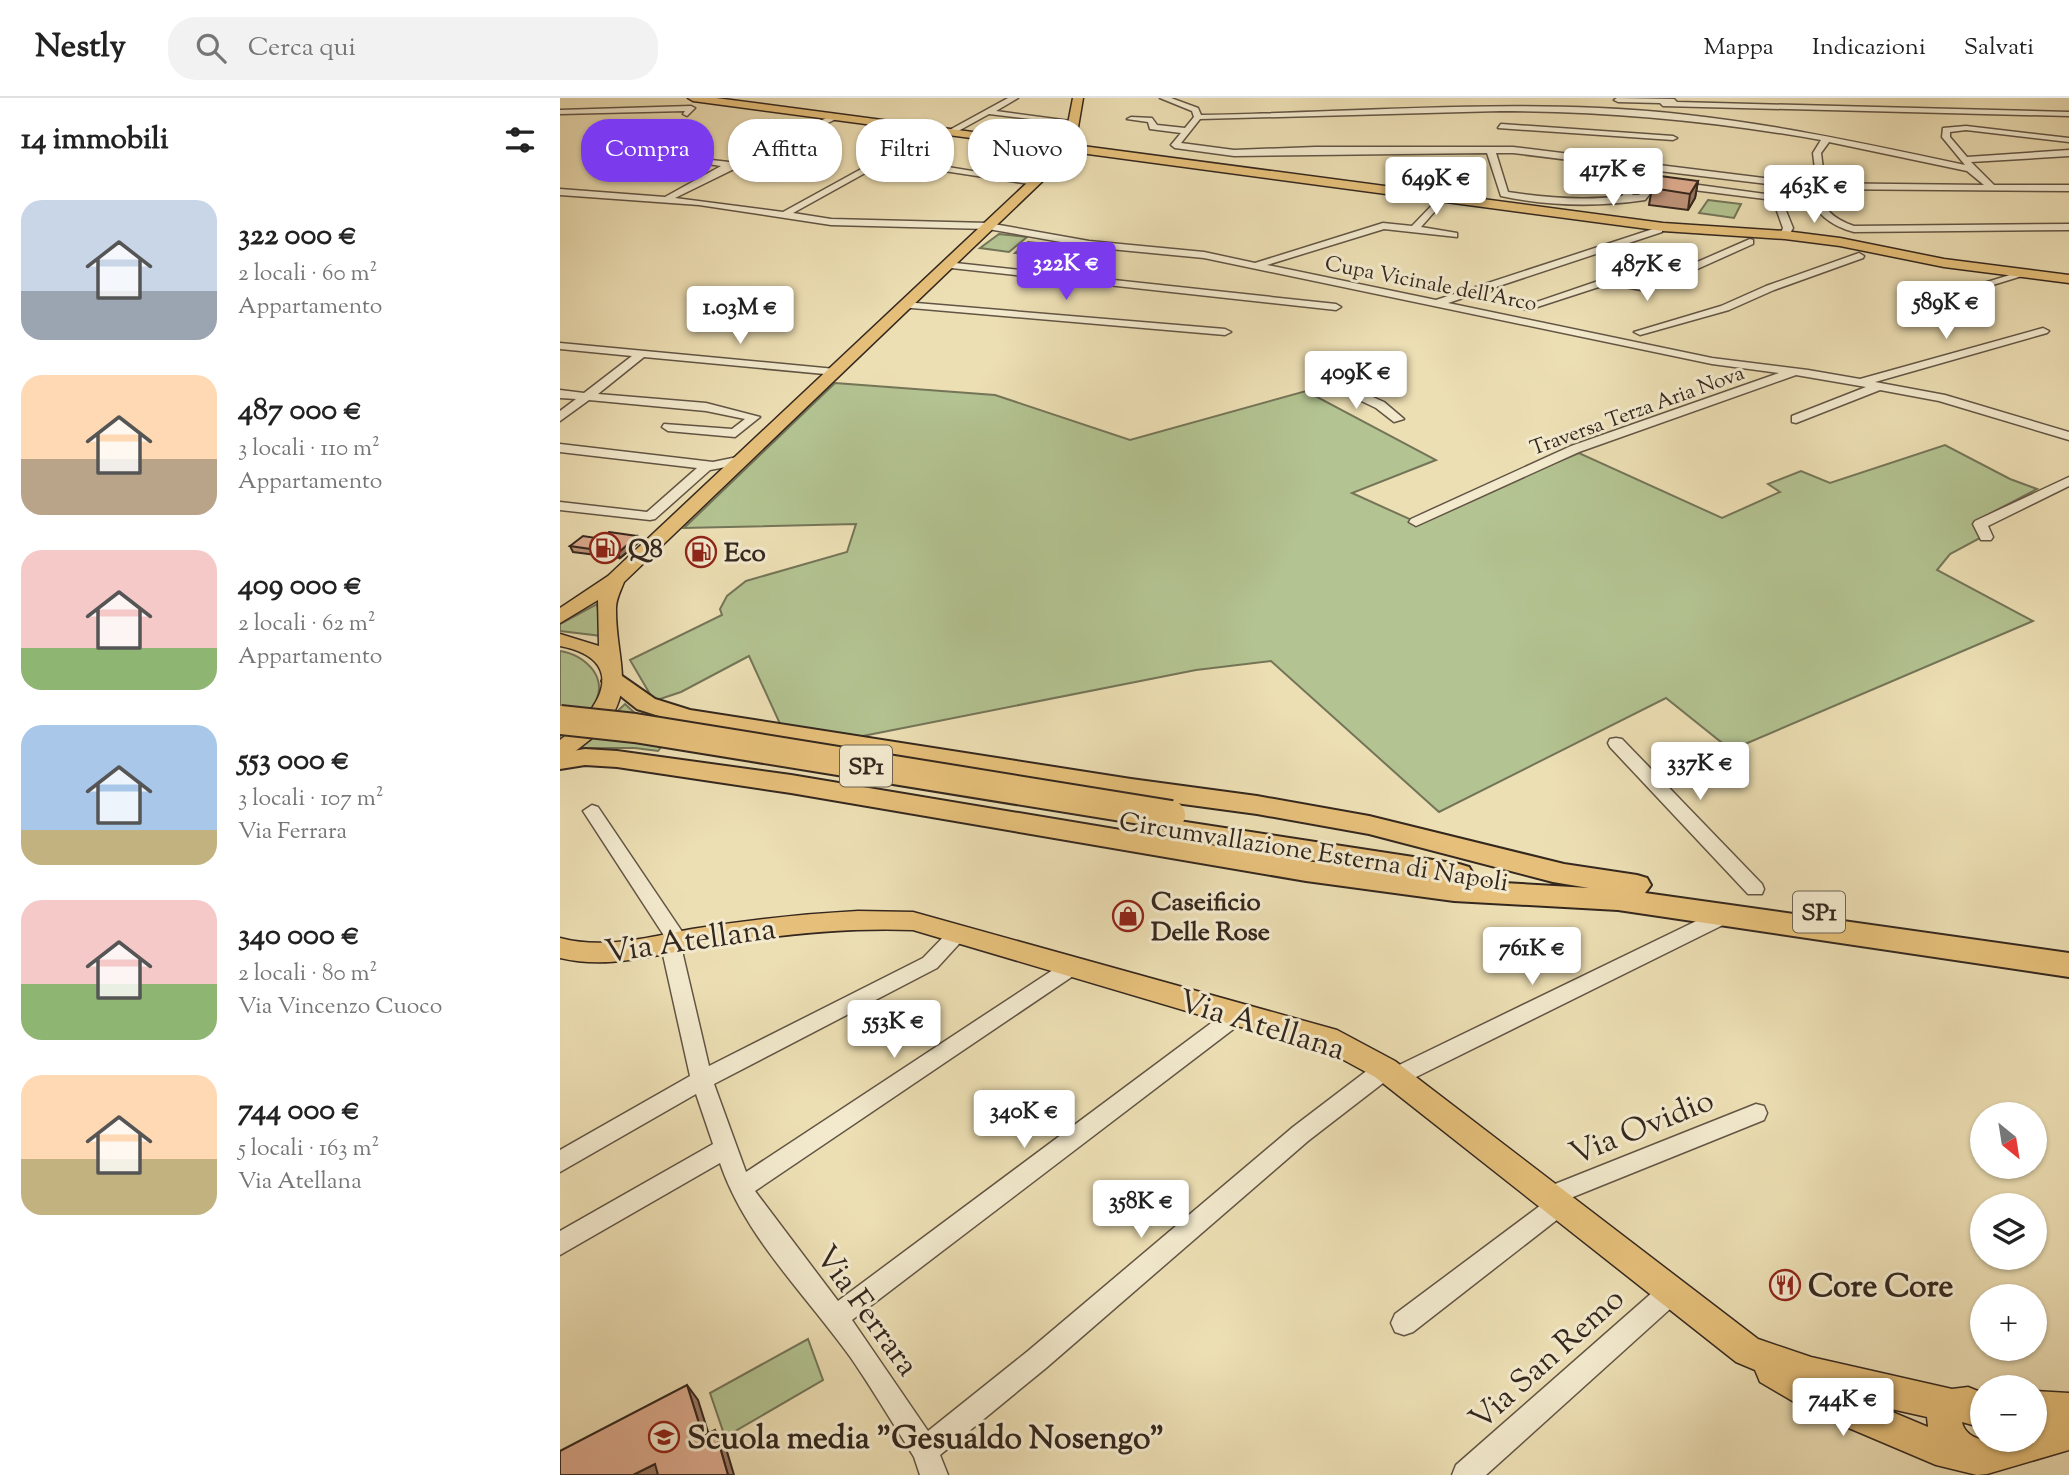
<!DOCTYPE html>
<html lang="it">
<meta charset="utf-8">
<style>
:root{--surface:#fff;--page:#f2f2f2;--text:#222;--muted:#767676;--line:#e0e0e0;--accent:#7c3aed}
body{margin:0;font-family:"Sorts Mill Goudy",serif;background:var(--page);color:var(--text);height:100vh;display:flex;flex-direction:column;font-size:26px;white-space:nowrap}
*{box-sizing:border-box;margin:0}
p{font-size:23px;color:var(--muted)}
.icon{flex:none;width:38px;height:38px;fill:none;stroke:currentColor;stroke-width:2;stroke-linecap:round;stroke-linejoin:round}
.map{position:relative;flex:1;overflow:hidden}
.details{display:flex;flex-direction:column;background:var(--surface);width:560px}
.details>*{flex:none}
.guide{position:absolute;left:21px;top:21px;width:665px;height:63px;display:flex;gap:14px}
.needle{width:46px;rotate:150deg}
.tools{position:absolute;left:1410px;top:1004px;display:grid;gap:14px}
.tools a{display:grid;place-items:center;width:77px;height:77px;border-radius:50%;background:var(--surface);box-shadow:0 2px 5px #0004;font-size:35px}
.price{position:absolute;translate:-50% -60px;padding:0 16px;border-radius:7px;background:#fff;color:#222;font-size:23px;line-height:46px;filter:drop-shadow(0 2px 4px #0008)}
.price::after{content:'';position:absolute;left:50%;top:42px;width:21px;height:16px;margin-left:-10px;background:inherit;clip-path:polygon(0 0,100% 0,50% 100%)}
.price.current{background:var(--accent);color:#fff}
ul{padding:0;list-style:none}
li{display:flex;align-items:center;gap:21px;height:175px;padding:0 21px}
li span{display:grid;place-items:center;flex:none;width:196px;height:140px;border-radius:21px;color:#555}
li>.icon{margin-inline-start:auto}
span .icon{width:84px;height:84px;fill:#fffc;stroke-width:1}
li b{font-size:30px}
h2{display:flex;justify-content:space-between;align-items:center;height:84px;padding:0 21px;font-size:30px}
.tag{padding:0 24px;border-radius:28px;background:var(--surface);box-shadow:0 2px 5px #0004;font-size:24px;line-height:63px}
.tag.current{background:var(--accent);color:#fff}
header{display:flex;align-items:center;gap:42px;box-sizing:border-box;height:98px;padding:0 35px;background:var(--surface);border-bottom:2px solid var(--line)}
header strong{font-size:33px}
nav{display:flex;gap:38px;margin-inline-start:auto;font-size:24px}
.search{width:490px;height:63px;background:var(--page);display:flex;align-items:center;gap:18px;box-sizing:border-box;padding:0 24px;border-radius:28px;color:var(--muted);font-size:26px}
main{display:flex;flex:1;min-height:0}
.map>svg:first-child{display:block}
.green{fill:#b3c391;stroke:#747558;stroke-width:2}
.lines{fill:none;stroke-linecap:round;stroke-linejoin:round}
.minor-casing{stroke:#625544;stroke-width:3}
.major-casing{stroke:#34271e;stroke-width:3}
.highway-casing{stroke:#34271e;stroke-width:4}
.minor{fill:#f3eace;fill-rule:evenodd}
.major{fill:#e6c07a;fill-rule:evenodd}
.highway{fill:#e6c07a;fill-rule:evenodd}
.highway-bridge-casing{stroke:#34271e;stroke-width:32;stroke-linecap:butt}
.highway-bridge{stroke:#e6c07a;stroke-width:28}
.wall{fill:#bf947b;stroke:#34271e;stroke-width:2}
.shaded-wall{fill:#9b7864;stroke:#34271e;stroke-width:2}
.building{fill:#deac8f;stroke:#34271e;stroke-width:2}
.labels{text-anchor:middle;stroke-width:6;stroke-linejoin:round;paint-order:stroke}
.far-street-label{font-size:21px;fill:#34271e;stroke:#f3eace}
.shield{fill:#f3eace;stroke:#6d6253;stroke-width:2}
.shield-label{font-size:24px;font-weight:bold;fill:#34271e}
.poi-label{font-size:26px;font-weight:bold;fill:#34271e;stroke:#f3eace;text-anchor:start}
.street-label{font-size:26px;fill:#34271e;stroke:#f3eace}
.near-street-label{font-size:32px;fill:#34271e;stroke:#f3eace}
.near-poi-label{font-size:32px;font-weight:bold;fill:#34271e;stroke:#f3eace;text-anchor:start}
</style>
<header>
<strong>Nestly</strong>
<div class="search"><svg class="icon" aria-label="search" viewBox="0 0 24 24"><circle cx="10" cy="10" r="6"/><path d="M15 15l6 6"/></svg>Cerca qui</div>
<nav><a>Mappa</a><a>Indicazioni</a><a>Salvati</a></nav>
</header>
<main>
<section class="details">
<h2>14 immobili<svg class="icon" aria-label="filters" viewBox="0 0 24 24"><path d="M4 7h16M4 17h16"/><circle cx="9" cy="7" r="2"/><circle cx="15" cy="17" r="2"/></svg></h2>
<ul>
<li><span style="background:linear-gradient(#c9d6e8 65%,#9aa5b1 0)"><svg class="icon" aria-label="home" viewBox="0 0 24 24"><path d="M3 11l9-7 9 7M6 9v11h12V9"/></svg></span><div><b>322 000 €</b><p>2 locali · 60 m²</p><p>Appartamento</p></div></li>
<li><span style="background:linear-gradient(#ffd9b3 60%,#b9a48a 0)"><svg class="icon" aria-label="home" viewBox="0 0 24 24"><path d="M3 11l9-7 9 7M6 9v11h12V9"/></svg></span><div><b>487 000 €</b><p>3 locali · 110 m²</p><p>Appartamento</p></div></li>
<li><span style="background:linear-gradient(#f6c9c9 70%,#8fb573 0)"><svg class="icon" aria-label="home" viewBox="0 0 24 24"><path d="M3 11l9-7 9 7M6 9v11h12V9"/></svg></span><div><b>409 000 €</b><p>2 locali · 62 m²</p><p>Appartamento</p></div></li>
<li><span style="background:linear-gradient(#a9c7e8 75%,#c2b280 0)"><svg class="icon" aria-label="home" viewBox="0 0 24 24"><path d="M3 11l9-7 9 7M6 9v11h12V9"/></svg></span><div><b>553 000 €</b><p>3 locali · 107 m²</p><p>Via Ferrara</p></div></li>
<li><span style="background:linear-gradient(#f6c9c9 60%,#8fb573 0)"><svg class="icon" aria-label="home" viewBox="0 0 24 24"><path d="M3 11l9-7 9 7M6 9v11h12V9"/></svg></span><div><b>340 000 €</b><p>2 locali · 80 m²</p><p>Via Vincenzo Cuoco</p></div></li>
<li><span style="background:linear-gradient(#ffd9b3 60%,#c2b280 0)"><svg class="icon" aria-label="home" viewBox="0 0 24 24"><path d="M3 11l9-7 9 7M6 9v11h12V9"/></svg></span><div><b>744 000 €</b><p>5 locali · 163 m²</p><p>Via Atellana</p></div></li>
</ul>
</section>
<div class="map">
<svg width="1509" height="1377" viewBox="0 0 1509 1377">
<rect width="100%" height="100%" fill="#eddfb4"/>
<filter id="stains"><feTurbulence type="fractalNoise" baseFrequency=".00286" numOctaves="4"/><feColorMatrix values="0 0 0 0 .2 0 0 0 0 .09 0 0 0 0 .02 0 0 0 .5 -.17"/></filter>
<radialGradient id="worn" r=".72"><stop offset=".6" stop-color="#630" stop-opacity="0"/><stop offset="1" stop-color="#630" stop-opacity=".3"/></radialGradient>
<g class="green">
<polygon points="1148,102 1181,106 1174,120 1139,115"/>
<polygon points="439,136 467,139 449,154 420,150"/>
<polygon points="468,144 513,149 501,160 455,155"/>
<polygon points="275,285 435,297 570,342 746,293 876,362 792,395 856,424 1019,355 1162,420 1220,394 1208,386 1241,373 1270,385 1385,347 1450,381 1477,391 1414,424 1420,440 1390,456 1377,472 1473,523 1171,652 1106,600 879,714 711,563 636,572 232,652 189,558 121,594 94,603 70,562 162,517 160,511 167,498 186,483 287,454 296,426 124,430"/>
<polygon points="37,506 42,538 0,533 0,526"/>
<path d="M 0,553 C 13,555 25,562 33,572 C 53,600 19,627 0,644 Z"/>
<polygon points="65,606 77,617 118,628 98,653 75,650 18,650"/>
<polygon points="248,1241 263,1282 165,1339 150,1295"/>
</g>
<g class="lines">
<g class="minor-casing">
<g id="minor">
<polygon points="448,0 458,0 436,13 518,24 514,26 429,16 391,37 384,35"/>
<path d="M 600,0 L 611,0 L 638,10 L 641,17 C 773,15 906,4 1039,10 C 1163,15 1284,41 1405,67 L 1382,39 L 1383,30 L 1406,28 L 1509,40 L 1509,44 L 1406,32 L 1390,34 L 1390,39 L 1407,59 L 1509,52 L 1509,58 L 1411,64 L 1434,87 L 1509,87 L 1509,93 L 1258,91 C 1261,111 1276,122 1294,128 L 1509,126 L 1509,132 L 1294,134 C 1272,128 1252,115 1249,91 L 1091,72 L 1072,97 L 1079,97 L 1090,84 L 1102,82 L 1220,98 L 1233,130 L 1228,139 L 1225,140 L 1220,137 L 1223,130 L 1213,102 L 1102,88 L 1096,88 L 1085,102 C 1038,109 988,108 941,98 L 927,55 L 674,58 L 615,50 L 611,47 L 621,35 L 590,31 L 588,24 L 567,21 L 571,19 L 592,20 L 597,27 L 625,30 L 634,19 L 632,13 ZM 940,13 C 1048,13 1154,23 1261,42 L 1253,55 L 1256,79 L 1260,82 L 1264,79 L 1261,55 L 1269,44 L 1407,73 L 1424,87 L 1245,85 L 953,49 L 755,49 L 674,52 L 621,45 L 640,21 ZM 936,55 L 953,55 L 1082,71 L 1062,98 C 1024,103 986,100 948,94 Z"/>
<polygon points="1057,0 1114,1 1117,4 1509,14 1509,18 1103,8 1100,5 1058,4 1054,2"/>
<polygon points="131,8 135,10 127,18 123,16 125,13 0,16 0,12"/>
<polygon points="271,18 278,20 115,100 223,114 374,31 377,35 333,60 480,84 476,87 325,64 233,115 271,121 428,125 529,143 644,154 695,165 823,125 852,128 878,101 883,104 861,129 897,135 897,139 824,131 707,167 876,202 1099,129 1102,130 1102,134 888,205 1152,260 1248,272 1300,281 1483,230 1489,233 1487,235 1315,284 1385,297 1509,334 1509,342 1379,303 1320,292 1236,325 1232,324 1232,318 1306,289 1236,277 1019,354 856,428 849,424 851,421 1011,348 1219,275 1152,266 644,160 529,149 428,131 271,127 139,107 0,97 0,91 105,99 161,68 134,64 134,60 169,64"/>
<polygon points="941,26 1113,38 1117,40 1113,42 938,30"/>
<polygon points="1190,141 1193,142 1193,146 1095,190 1081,192 1048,186 968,212 959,210 1047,180 1089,185"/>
<polygon points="1299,155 1304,158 1303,160 1214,192 1169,212 1080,237 1074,234 1161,208 1206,188"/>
<polygon points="386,164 776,206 781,209 776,212 382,169 381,167"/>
<polygon points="1453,176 1462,178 1358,210 1349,208"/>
<polygon points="344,204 665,231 671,234 665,237 340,209 339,207"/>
<polygon points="0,245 275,271 281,274 275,277 84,259 38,296 146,305 200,319 175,339 108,333 102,329 104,326 172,331 185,321 146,313 29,302 0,323 0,313 16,301 0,300 0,292 24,295 72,258 0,251"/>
<polygon points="770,280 824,304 844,321 834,324 816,310 766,286 764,284"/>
<polygon points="0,346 153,364 182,358 188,362 187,365 150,372 95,421 90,422 0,412 0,404 87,414 137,370 0,354"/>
<polygon points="1509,379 1509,388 1428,428 1433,439 1431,442 1421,442 1413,426 1415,423"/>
<polygon points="1056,640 1062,641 1202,786 1204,791 1202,796 1188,796 1050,649 1048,645 1050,641"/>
<path d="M 32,707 L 38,709 L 123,835 L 123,857 L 149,968 L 363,860 L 392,830 L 399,828 L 406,830 L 409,835 L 377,870 L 154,986 L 186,1074 L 505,864 L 512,861 L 519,864 L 522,869 L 519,874 L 195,1093 L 278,1203 L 670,911 L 677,909 L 684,911 L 687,917 L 684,923 L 292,1222 L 368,1333 L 468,1253 L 733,1029 L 817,965 L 825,962 L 833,965 L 835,969 L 1159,812 L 1173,812 L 1176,817 L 1173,822 L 844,985 L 836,988 L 827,982 L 748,1043 L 486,1270 L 380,1357 L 388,1377 L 360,1377 L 354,1359 C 333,1326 313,1292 291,1260 C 246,1197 185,1139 160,1065 L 0,1157 L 0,1133 L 153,1046 L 136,996 L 0,1074 L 0,1052 L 130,978 L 103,857 L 103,836 L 23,713 Z"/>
<polygon points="1196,1006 1204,1008 1207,1015 1204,1022 1008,1101 1011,1107 1007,1114 853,1234 844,1237 835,1234 831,1225 835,1216 981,1107 976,1099 980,1092"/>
<polygon points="1111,1182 1120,1186 1123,1194 1120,1202 926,1377 892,1377 896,1367 1102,1186"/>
</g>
</g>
<g class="major-casing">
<g id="major">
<path d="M 128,0 L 156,0 L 504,46 L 513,0 L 523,0 L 515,47 L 1103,125 L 1225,133 L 1280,140 L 1384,161 L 1509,177 L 1509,185 L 1384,169 L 1280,148 L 1225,141 L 1103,133 L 513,54 L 64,484 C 61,492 56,501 56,510 C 55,564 81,598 32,640 C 22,648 12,657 0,660 L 0,642 C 40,613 71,562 0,548 L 0,536 L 39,548 L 38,502 L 0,525 L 0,510 L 48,478 L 502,52 L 133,3 Z"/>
<path d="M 298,813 L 353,814 L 777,932 L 835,963 L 1198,1241 L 1251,1259 L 1392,1291 L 1408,1289 L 1423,1295 L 1423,1330 L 1402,1324 C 1408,1351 1453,1342 1475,1342 L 1475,1293 L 1509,1295 L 1509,1352 L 1427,1376 L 1417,1377 L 1376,1367 L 1251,1314 L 1200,1284 L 1195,1272 L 1176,1264 L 815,979 L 760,949 L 677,928 L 353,832 C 279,829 206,838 133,851 C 88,858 46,871 0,860 L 0,840 C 45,852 88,839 132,831 C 187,822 242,816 298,813 ZM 1318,1308 L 1367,1319 L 1368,1329 Z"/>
</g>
</g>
<g class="highway-casing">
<polygon id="highway" points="54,576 62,578 95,601 130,612 571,681 697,698 809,718 1004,766 1077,777 1087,780 1091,787 1085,795 1509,855 1509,879 1058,812 894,803 746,783 231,695 57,669 25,667 0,671 0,655 25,651 57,653 231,677 746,763 795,769 606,739 596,737 592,730 596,723 606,721 899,766 909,769 913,776 908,783 1029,790 993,784 809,736 697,716 571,699 127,627 77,611 42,583 46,578"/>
</g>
<use href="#minor" class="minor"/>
<use href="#major" class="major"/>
<use href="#highway" class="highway"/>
<g class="highway-bridge-casing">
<polyline id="highway-bridge" points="0,622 75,630 611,717"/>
</g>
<use href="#highway-bridge" class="highway-bridge"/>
</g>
<g class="wall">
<polygon points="1138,83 1135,100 1128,112 1089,107 1092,90"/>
<polygon points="42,441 79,444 60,460 13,454 10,448"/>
</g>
<g class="shaded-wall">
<polygon points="1138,83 1135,100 1128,112 1130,96"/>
<polygon points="77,438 79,444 60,460 58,455"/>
<polygon points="127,1287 138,1302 154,1353 143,1338"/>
<polygon points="155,1332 165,1347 174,1377 168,1377"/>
<polygon points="95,1366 104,1377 73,1377"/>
</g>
<g class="building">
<polygon points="1100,78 1138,83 1130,96 1092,90"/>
<polygon points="49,434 77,438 58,455 10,448 23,438 42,441"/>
<polygon points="127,1287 143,1338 155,1332 168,1377 98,1377 95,1366 73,1377 0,1377 0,1353"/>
</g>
<defs>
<g id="fuel-ring" transform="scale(1.575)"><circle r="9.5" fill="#f3eace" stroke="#8f2418" stroke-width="1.5"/><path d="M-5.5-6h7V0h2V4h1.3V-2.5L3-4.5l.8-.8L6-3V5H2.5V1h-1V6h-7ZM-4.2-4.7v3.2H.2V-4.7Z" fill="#8f2418"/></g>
<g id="shop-ring" transform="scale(1.575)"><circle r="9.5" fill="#f3eace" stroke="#8f2418" stroke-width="1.5"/><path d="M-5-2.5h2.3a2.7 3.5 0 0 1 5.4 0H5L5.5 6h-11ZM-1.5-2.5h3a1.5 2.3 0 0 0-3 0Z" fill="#8f2418"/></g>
<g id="restaurant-ring" transform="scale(1.575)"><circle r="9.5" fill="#f3eace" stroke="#8f2418" stroke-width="1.5"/><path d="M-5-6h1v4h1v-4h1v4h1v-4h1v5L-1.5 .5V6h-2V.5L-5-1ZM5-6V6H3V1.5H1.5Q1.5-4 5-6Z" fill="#8f2418"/></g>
<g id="school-ring" transform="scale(1.575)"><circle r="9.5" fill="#f3eace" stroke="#8f2418" stroke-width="1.5"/><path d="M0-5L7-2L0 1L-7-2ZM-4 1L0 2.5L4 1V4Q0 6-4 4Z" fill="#8f2418"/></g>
</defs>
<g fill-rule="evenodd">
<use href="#fuel-ring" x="45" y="450"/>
<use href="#fuel-ring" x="141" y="454"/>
<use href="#shop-ring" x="568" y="818"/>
<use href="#restaurant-ring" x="1225" y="1187"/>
<use href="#school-ring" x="104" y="1339"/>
</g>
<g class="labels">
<g class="far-street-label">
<text transform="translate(871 185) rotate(11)" y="7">Cupa Vicinale dell'Arco</text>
<text transform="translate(1077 312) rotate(-20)" y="7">Traversa Terza Aria Nova</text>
</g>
<g class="shield">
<rect x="280" y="647.5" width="52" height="41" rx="5"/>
<rect x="1233" y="793.5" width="52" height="41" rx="5"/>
</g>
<g class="shield-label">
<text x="306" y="676">SP1</text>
<text x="1259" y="822">SP1</text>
</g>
<g class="poi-label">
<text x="68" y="459">Q8</text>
<text x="164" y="463">Eco</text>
<text x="591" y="812">Caseificio<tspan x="591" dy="30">Delle Rose</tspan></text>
</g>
<g class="street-label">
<text transform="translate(754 753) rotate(9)" y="9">Circumvallazione Esterna di Napoli</text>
</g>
<g class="near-street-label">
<text transform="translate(130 841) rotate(-8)" y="11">Via Atellana</text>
<text transform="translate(702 926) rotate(17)" y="11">Via Atellana</text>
<text transform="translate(1081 1028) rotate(-22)" y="11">Via Ovidio</text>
<text transform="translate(308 1212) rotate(54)" y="11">Via Ferrara</text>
<text transform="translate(986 1260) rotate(-42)" y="11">Via San Remo</text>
</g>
<g class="near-poi-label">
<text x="1248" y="1198">Core Core</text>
<text x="127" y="1350">Scuola media "Gesualdo Nosengo"</text>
</g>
</g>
<rect width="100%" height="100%" filter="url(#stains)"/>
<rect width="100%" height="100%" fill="url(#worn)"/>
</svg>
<div class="tools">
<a><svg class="needle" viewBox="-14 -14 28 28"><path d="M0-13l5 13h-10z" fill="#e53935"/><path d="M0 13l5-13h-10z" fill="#767676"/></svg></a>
<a><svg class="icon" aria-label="layers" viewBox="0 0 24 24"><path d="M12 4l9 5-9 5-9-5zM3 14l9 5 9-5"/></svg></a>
<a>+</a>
<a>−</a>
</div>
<b class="price" style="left:1053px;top:110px">417K €</b>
<b class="price" style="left:876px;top:119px">649K €</b>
<b class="price" style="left:1254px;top:127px">463K €</b>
<b class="price current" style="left:506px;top:204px">322K €</b>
<b class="price" style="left:1087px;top:205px">487K €</b>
<b class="price" style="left:1386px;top:243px">589K €</b>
<b class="price" style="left:180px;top:248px">1.03M €</b>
<b class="price" style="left:796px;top:313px">409K €</b>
<b class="price" style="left:1140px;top:704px">337K €</b>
<b class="price" style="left:972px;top:889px">761K €</b>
<b class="price" style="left:334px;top:962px">553K €</b>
<b class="price" style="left:464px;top:1052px">340K €</b>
<b class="price" style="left:581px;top:1142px">358K €</b>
<b class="price" style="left:1283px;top:1340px">744K €</b>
<div class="guide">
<a class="tag current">Compra</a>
<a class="tag">Affitta</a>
<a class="tag">Filtri</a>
<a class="tag">Nuovo</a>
</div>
</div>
</main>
